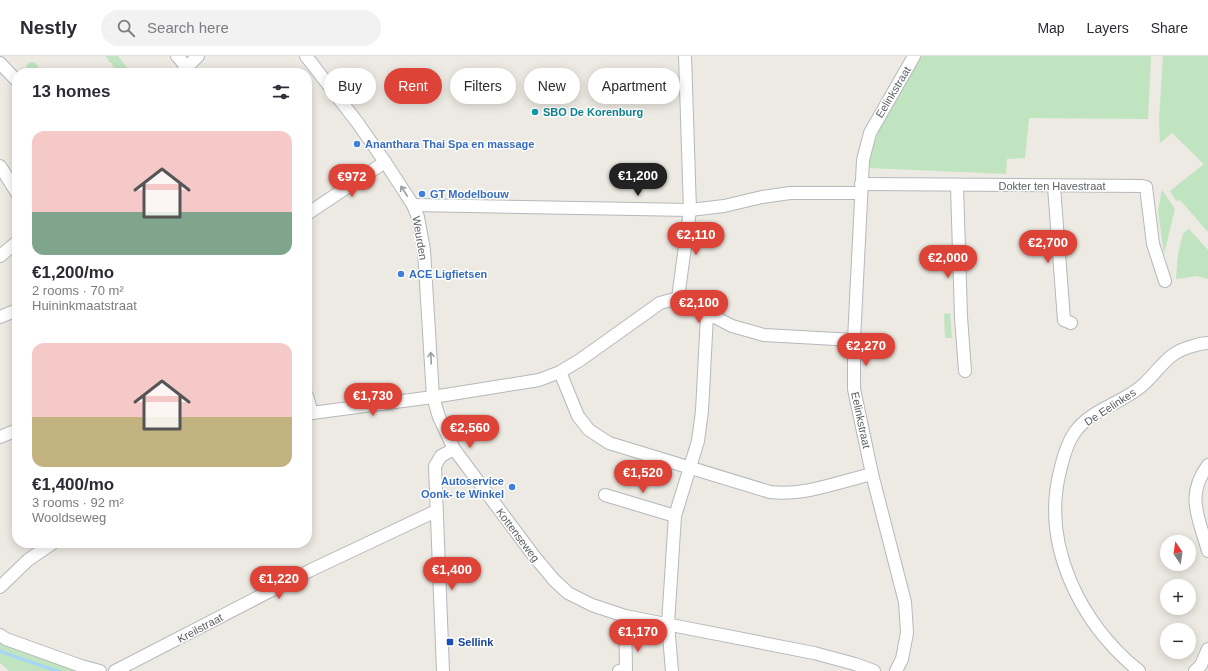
<!DOCTYPE html>
<meta charset="utf-8">
<style>
:root{--surface:#fff;--page:#f2f2f3;--text:#2b2b33;--muted:#7c7c81;--line:#e1e1e2;--accent:#de4337}
body{margin:0;font-family:Arial,sans-serif;background:var(--page);color:var(--text);height:100vh;display:flex;flex-direction:column;font-size:15px;white-space:nowrap}
*{box-sizing:border-box;margin:0}
p{font-size:13px;color:var(--muted)}
.icon{flex:none;width:22px;height:22px;fill:none;stroke:currentColor;stroke-width:2;stroke-linecap:round;stroke-linejoin:round}
.map{position:relative;flex:1;overflow:hidden}
.drawer{position:absolute;left:12px;top:12px;width:300px;height:480px;display:flex;flex-direction:column;background:var(--surface);border-radius:16px;box-shadow:0 2px 10px #0003}
.drawer>*{flex:none}
.banner{position:absolute;left:324px;top:12px;width:380px;height:36px;display:flex;gap:8px}
.needle{width:26px;rotate:347deg}
.fabs{position:absolute;left:1160px;top:479px;display:grid;gap:8px}
.fabs a{display:grid;place-items:center;width:36px;height:36px;border-radius:50%;background:var(--surface);box-shadow:0 2px 10px #0003;font-size:20px}
.price{position:absolute;translate:-50% -34px;padding:0 9px;border-radius:14px;background:var(--accent);color:#fff;font-size:13px;line-height:26px;filter:drop-shadow(0 1px 2px #0008)}
.price::after{content:'';position:absolute;left:50%;top:24px;width:12px;height:9px;margin-left:-6px;background:inherit;clip-path:polygon(0 0,100% 0,50% 100%)}
.price.current{background:#222;color:#fff}
ul{padding:0;list-style:none}
li{display:grid;align-content:center;gap:8px;height:212px;padding:0 20px}
li span{display:grid;place-items:center;height:124px;border-radius:12px;color:#555}
li>.icon{margin-inline-start:auto}
span .icon{width:72px;height:72px;fill:#fffc;stroke-width:1}
li b{font-size:17px}
h2{display:flex;justify-content:space-between;align-items:center;height:48px;padding:0 20px;font-size:17px}
.chip{padding:0 14px;border-radius:18px;background:var(--surface);box-shadow:0 2px 10px #0003;font-size:14px;line-height:36px}
.chip.current{background:var(--accent);color:#fff}
header{display:flex;align-items:center;gap:24px;box-sizing:border-box;height:56px;padding:0 20px;background:var(--surface);border-bottom:1px solid var(--line)}
header strong{font-size:19px}
nav{display:flex;gap:22px;margin-inline-start:auto;font-size:14px}
.search{width:280px;height:36px;background:var(--page);display:flex;align-items:center;gap:10px;box-sizing:border-box;padding:0 14px;border-radius:22px;color:var(--muted);font-size:15px}
.map>svg:first-child{display:block}
.green{fill:#c0e3c0}
.water{fill:#a5d5f9}
.lines{fill:none;stroke-linecap:round;stroke-linejoin:round}
.minor-casing{stroke:#b5b8bc;stroke-width:14}
.minor{stroke:#fff;stroke-width:12}
.oneway{stroke:#9c9ea1}
.culture-dot{fill:#0f9aa8;stroke:#fff;stroke-width:1.5}
.shop-dot{fill:#3f7fe0;stroke:#fff;stroke-width:1.5}
.transit-dot{fill:#1a4fb4;stroke:#fff;stroke-width:1.5}
.labels{text-anchor:middle;stroke-width:3;stroke-linejoin:round;paint-order:stroke}
.street-label{font-size:11px;fill:#5a5e62;stroke:#fff}
.culture-label{font-size:11px;font-weight:bold;fill:#0d838f;stroke:#fff;text-anchor:start}
.shop-label{font-size:11px;font-weight:bold;fill:#366cbe;stroke:#fff;text-anchor:start}
.transit-label{font-size:11px;font-weight:bold;fill:#164399;stroke:#fff;text-anchor:start}
</style>
<header>
<strong>Nestly</strong>
<div class="search"><svg class="icon" aria-label="search" viewBox="0 0 24 24"><circle cx="10" cy="10" r="6"/><path d="M15 15l6 6"/></svg>Search here</div>
<nav><a>Map</a><a>Layers</a><a>Share</a></nav>
</header>
<div class="map">
<svg width="1208" height="615" viewBox="0 0 1208 615">
<rect width="100%" height="100%" fill="#eceae2"/>
<g class="green">
<polygon points="106,0 118,0 131,17 116,16 116,11 113,12 112,7 110,7"/>
<path d="M 922,0 L 1151,0 L 1148,63 L 1029,62 L 1025,102 L 1007,103 L 1006,118 L 869,112 C 874,70 900,36 922,0 Z"/>
<polygon points="1163,0 1208,0 1208,176 1180,144 1176,145 1170,135 1204,108 1172,77 1160,87 1159,64"/>
<circle cx="32" cy="12" r="6"/>
<polygon points="1162,134 1175,153 1164,198 1158,154"/>
<polygon points="1189,173 1208,194 1208,223 1197,220 1176,223 1178,198 1183,177"/>
<polygon points="950,257 952,282 945,282 944,258"/>
<polygon points="0,584 78,615 9,615 0,607"/>
</g>
<polygon class="water" points="0,593 6,596 62,615 52,615 0,597"/>
<g class="lines">
<g class="minor-casing">
<g id="minor">
<polyline points="177,0 187,11"/>
<polyline points="306,0 357,66 385,106 413,149 418,161 424,194 433,341 439,361 454,393 534,500 554,524 568,537 592,549 625,560 814,597 855,608 874,615"/>
<polyline points="0,7 17,25"/>
<polyline points="181,17 198,0"/>
<polyline points="0,110 17,137"/>
<polyline points="861,128 1142,130 1146,131 1153,188 1165,225"/>
<polyline points="957,130 961,261 965,315"/>
<polyline points="1054,131 1064,264 1071,267"/>
<polyline points="413,149 690,154 724,150 762,141 790,137 861,137"/>
<polyline points="307,158 385,106"/>
<polyline points="0,200 17,186"/>
<polyline points="678,242 690,154 685,0"/>
<polyline points="0,261 17,254"/>
<path d="M 560,316 L 578,360 L 589,374 L 609,387 L 770,436 C 804,440 839,426 872,418"/>
<polyline points="307,340 312,357"/>
<polyline points="307,359 312,357 433,341 539,324 560,316 580,304 660,247 678,242 732,270 764,279 854,284"/>
<polyline points="0,381 17,374"/>
<path d="M 1208,409 C 1185,440 1199,462 1208,495"/>
<polyline points="605,439 675,460"/>
<polyline points="0,531 28,504 53,487"/>
<polyline points="0,579 6,583 81,610 100,615"/>
<polyline points="115,615 311,514 436,455"/>
<polyline points="443,615 435,410 441,400 454,393"/>
<polyline points="619,615 626,613 625,560"/>
<polyline points="672,615 668,568 675,460 698,385 702,355 707,259"/>
<polyline points="896,615 902,603 907,577 905,546 872,418 854,333 854,284 863,104 870,77 914,0"/>
<path d="M 1139,615 C 1081,568 1041,490 1060,415 C 1063,402 1067,387 1075,376 C 1091,353 1124,347 1144,328 C 1162,311 1168,296 1193,290 C 1198,288 1203,287 1208,287"/>
<polyline points="1195,615 1201,609 1208,593"/>
</g>
</g>
<use href="#minor" class="minor"/>
</g>
<defs><path id="oneway-shaft" d="M-6 0H5M1.5-3L5.5 0L1.5 3" fill="none" stroke-width="1.6" stroke-linecap="round" stroke-linejoin="round"/></defs>
<g class="oneway">
<use href="#oneway-shaft" transform="translate(404 135) rotate(-123)"/>
<use href="#oneway-shaft" transform="translate(431 302) rotate(-93)"/>
</g>
<circle class="culture-dot" cx="535" cy="56" r="4"/>
<g class="shop-dot">
<circle cx="357" cy="88" r="4"/>
<circle cx="422" cy="138" r="4"/>
<circle cx="401" cy="218" r="4"/>
<circle cx="512" cy="431" r="4"/>
</g>
<rect class="transit-dot" x="446" y="582" width="8" height="8" rx="2"/>
<g class="labels">
<g class="street-label">
<text transform="translate(893 36) rotate(-59)" y="4">Eelinkstraat</text>
<text x="1052" y="134">Dokter ten Havestraat</text>
<text transform="translate(420 182) rotate(80)" y="4">Weurden</text>
<text transform="translate(1110 351) rotate(-33)" y="4">De Eelinkes</text>
<text transform="translate(861 364) rotate(78)" y="4">Eelinkstraat</text>
<text transform="translate(518 479) rotate(53)" y="4">Kottenseweg</text>
<text transform="translate(200 572) rotate(-28)" y="4">Kreilstraat</text>
</g>
<g class="culture-label">
<text x="543" y="60">SBO De Korenburg</text>
</g>
<g class="shop-label">
<text x="365" y="92">Ananthara Thai Spa en massage</text>
<text x="430" y="142">GT Modelbouw</text>
<text x="409" y="222">ACE Ligfietsen</text>
<text x="504" y="429" text-anchor="end">Autoservice<tspan x="504" dy="13">Oonk- te Winkel</tspan></text>
</g>
<g class="transit-label">
<text x="458" y="590">Sellink</text>
</g>
</g>
</svg>
<div class="fabs">
<a><svg class="needle" viewBox="-14 -14 28 28"><path d="M0-13l5 13h-10z" fill="#e53935"/><path d="M0 13l5-13h-10z" fill="#7c7c81"/></svg></a>
<a>+</a>
<a>−</a>
</div>
<b class="price current" style="left:638px;top:141px">€1,200</b>
<b class="price" style="left:352px;top:142px">€972</b>
<b class="price" style="left:696px;top:200px">€2,110</b>
<b class="price" style="left:1048px;top:208px">€2,700</b>
<b class="price" style="left:948px;top:223px">€2,000</b>
<b class="price" style="left:699px;top:268px">€2,100</b>
<b class="price" style="left:866px;top:311px">€2,270</b>
<b class="price" style="left:373px;top:361px">€1,730</b>
<b class="price" style="left:470px;top:393px">€2,560</b>
<b class="price" style="left:643px;top:438px">€1,520</b>
<b class="price" style="left:452px;top:535px">€1,400</b>
<b class="price" style="left:279px;top:544px">€1,220</b>
<b class="price" style="left:638px;top:597px">€1,170</b>
<div class="banner">
<a class="chip">Buy</a>
<a class="chip current">Rent</a>
<a class="chip">Filters</a>
<a class="chip">New</a>
<a class="chip">Apartment</a>
</div>
<section class="drawer">
<h2>13 homes<svg class="icon" aria-label="filters" viewBox="0 0 24 24"><path d="M4 7h16M4 17h16"/><circle cx="9" cy="7" r="2"/><circle cx="15" cy="17" r="2"/></svg></h2>
<ul>
<li><span style="background:linear-gradient(#f6c9c9 65%,#7fa58c 0)"><svg class="icon" aria-label="home" viewBox="0 0 24 24"><path d="M3 11l9-7 9 7M6 9v11h12V9"/></svg></span><div><b>€1,200/mo</b><p>2 rooms · 70 m²</p><p>Huininkmaatstraat</p></div></li>
<li><span style="background:linear-gradient(#f6c9c9 60%,#c2b280 0)"><svg class="icon" aria-label="home" viewBox="0 0 24 24"><path d="M3 11l9-7 9 7M6 9v11h12V9"/></svg></span><div><b>€1,400/mo</b><p>3 rooms · 92 m²</p><p>Wooldseweg</p></div></li>
</ul>
</section>
</div>
